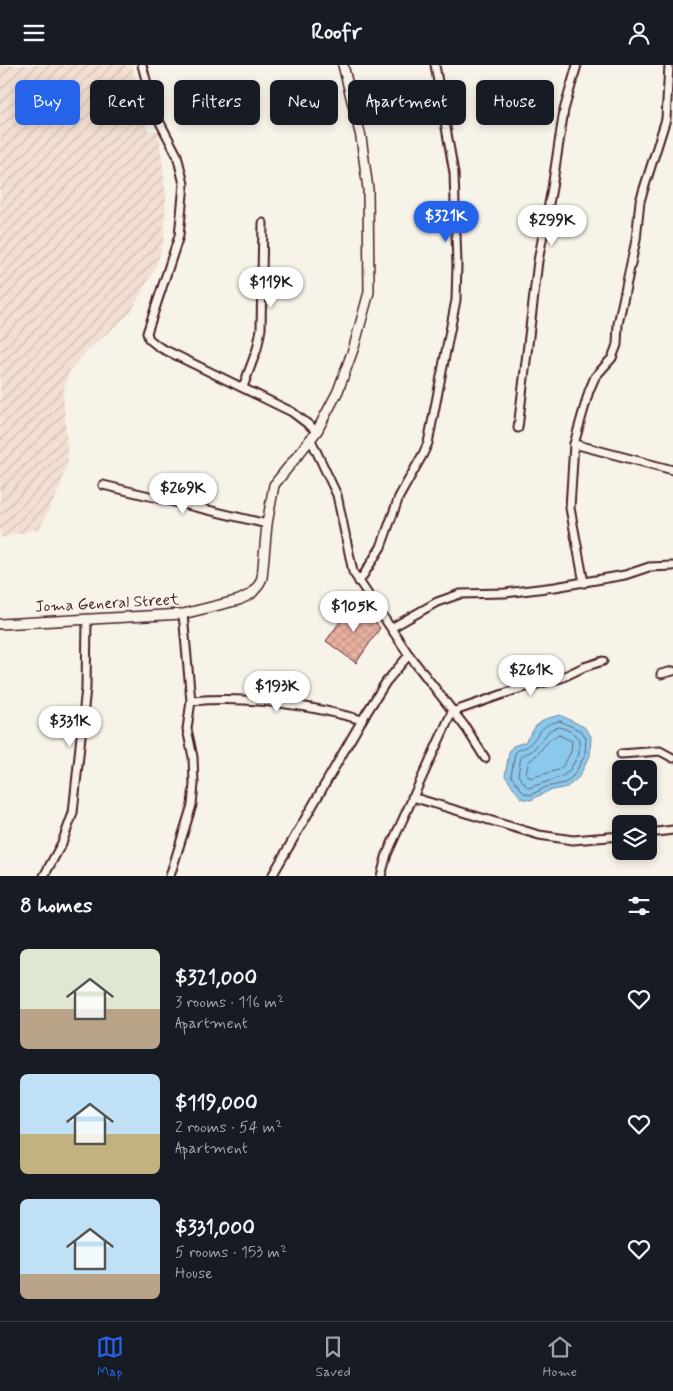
<!DOCTYPE html>
<meta charset="utf-8">
<style>
:root{--surface:#171b24;--page:#20242c;--text:#f1f3f6;--muted:#9ea1a6;--line:#363941;--accent:#2563eb}
body{margin:0;font-family:Mynerve,sans-serif;background:var(--page);color:var(--text);height:100vh;display:flex;flex-direction:column;font-size:19px;white-space:nowrap}
*{box-sizing:border-box;margin:0}
p{font-size:16px;color:var(--muted)}
.icon{flex:none;width:28px;height:28px;fill:none;stroke:currentColor;stroke-width:2;stroke-linecap:round;stroke-linejoin:round}
.map{position:relative;height:811px;overflow:hidden}
.sheet{display:flex;flex-direction:column;background:var(--surface);flex:1}
.sheet>*{flex:none}
.hud{position:absolute;left:15px;top:15px;width:644px;height:45px;display:flex;gap:10px}
.controls{position:absolute;left:612px;top:695px;display:grid;gap:10px}
.controls a{display:grid;place-items:center;width:45px;height:45px;border-radius:8px;background:var(--surface);box-shadow:0 2px 8px #0003;font-size:25px}
.price{position:absolute;translate:-50% -42px;padding:0 11px;border-radius:18px;background:#fff;color:#222;font-size:16px;line-height:32px;filter:drop-shadow(0 1px 2px #0008)}
.price::after{content:'';position:absolute;left:50%;top:30px;width:15px;height:11px;margin-left:-8px;background:inherit;clip-path:polygon(0 0,100% 0,50% 100%)}
.price.on{background:var(--accent);color:#fff}
ul{padding:0;list-style:none}
li{display:flex;align-items:center;gap:15px;height:125px;padding:0 20px}
li span{display:grid;place-items:center;flex:none;width:140px;height:100px;border-radius:8px;color:#555}
li>.icon{margin-inline-start:auto}
span .icon{width:60px;height:60px;fill:#fffc;stroke-width:1}
li b{font-size:21px}
h2{display:flex;justify-content:space-between;align-items:center;height:60px;padding:0 20px;font-size:21px}
.pill{padding:0 18px;border-radius:8px;background:var(--surface);box-shadow:0 2px 8px #0003;font-size:18px;line-height:45px}
.pill.on{background:var(--accent);color:#fff}
header{display:flex;justify-content:space-between;align-items:center;height:65px;padding:0 20px;background:var(--surface);font-size:22px;font-weight:700}
.tabs{display:flex;justify-content:space-around;align-items:center;height:70px;border-top:1px solid var(--line);background:var(--surface);font-size:14px;color:var(--muted)}
.tabs a{display:grid;justify-items:center;gap:2px}
.tabs .on{color:var(--accent)}
.map>svg:first-child{display:block}
.industrial{fill:url(#industrial-furrows)}
.water{fill:#8bc9ec;stroke:#71859f}
.lines{fill:none;stroke-linecap:round;stroke-linejoin:round}
.shore{stroke:#646378;stroke-width:1}
.building{fill:url(#building-cross-hatch);stroke:#4a1f2b}
.minor-casing{stroke:#4a1f2b;stroke-width:11}
.tertiary-casing{stroke:#4a1f2b;stroke-width:12}
.minor{stroke:#f7f3e8;stroke-width:7}
.tertiary{stroke:#f7f3e8;stroke-width:9}
.labels{text-anchor:middle;stroke-width:4;stroke-linejoin:round;paint-order:stroke}
.street-label{font-size:16px;fill:#4a1f2b;stroke:#f7f3e8}
</style>
<header><svg class="icon" aria-label="menu" viewBox="0 0 24 24"><path d="M4 6h16M4 12h16M4 18h16"/></svg>Roofr<svg class="icon" aria-label="person" viewBox="0 0 24 24"><circle cx="12" cy="8" r="4"/><path d="M4 21q1-7 8-7t8 7"/></svg></header>
<div class="map">
<svg width="673" height="811" viewBox="0 0 673 811">
<defs>
<pattern id="industrial-furrows" width="10" height="10" patternUnits="userSpaceOnUse" patternTransform="scale(1.25)"><rect width="10" height="10" fill="#f2dfd2"/><path d="M-1 1l2-2M0 10L10 0M9 11l2-2" fill="none" stroke="#d1bfb4"/></pattern>
<pattern id="building-cross-hatch" width="8" height="8" patternUnits="userSpaceOnUse" patternTransform="scale(1.25)"><rect width="8" height="8" fill="#e8b0a0"/><path d="M0 0l8 8M0 8l8-8" fill="none" stroke="#c8978a"/></pattern>
</defs>
<rect width="100%" height="100%" fill="#f7f3e8"/>
<filter id="ink" filterUnits="userSpaceOnUse"><feTurbulence type="fractalNoise" baseFrequency=".02" numOctaves="2"/><feDisplacementMap in="SourceGraphic" scale="10" xChannelSelector="R" yChannelSelector="G"/><feConvolveMatrix kernelMatrix="1 2 1 2 8 2 1 2 1" color-interpolation-filters="sRGB"/></filter>
<g filter="url(#ink)">
<polygon class="industrial" points="0,0 132,0 148,66 159,66 166,132 164,174 157,199 131,247 86,287 71,304 63,326 68,395 60,423 39,464 0,473"/>
<polygon class="water" points="560,650 584,662 591,671 590,691 578,713 567,722 548,726 531,735 521,733 505,711 509,687 513,681 525,677 536,661 545,654"/>
<g class="lines">
<g class="shore">
<path d="M 560,656 L 581,666 L 586,673 L 585,690 L 574,710 L 565,718 L 546,722 L 531,730 L 524,728 L 511,711 L 515,688 C 519,683 525,684 529,680 C 541,668 540,659 560,656 Z"/>
<polygon points="560,662 570,666 579,674 579,689 569,706 561,712 528,723 518,710 521,691 532,686 550,665"/>
<path d="M 559,670 L 572,676 L 571,687 L 563,701 L 558,705 L 530,713 L 526,708 L 529,696 C 541,690 545,673 559,670 Z"/>
</g>
</g>
<polygon class="building" points="356,535 380,563 356,598 326,576"/>
<g class="lines">
<g class="minor-casing">
<g id="minor">
<polyline points="142,0 155,48 177,90 184,119 179,171 147,268 149,274 159,282 292,347 317,366"/>
<polyline points="243,322 257,284 261,264 263,158"/>
<polyline points="518,363 538,196 552,123 564,45 577,0"/>
<polyline points="574,379 673,405"/>
<polyline points="103,420 267,459"/>
<polyline points="359,517 381,482 399,432 423,389 428,378 456,235 457,200 454,108 435,0"/>
<polyline points="584,518 570,443 574,379 589,326 595,312 612,293 617,280 618,259 636,175 640,136 666,54 669,0"/>
<polyline points="393,562 437,537 460,529 505,528 555,522 625,510 649,502 673,501"/>
<polyline points="409,590 466,663 485,693"/>
<polyline points="661,609 673,606"/>
<path d="M 191,636 C 250,631 306,639 362,655"/>
<polyline points="621,689 660,686 673,693"/>
<polyline points="412,732 539,770 573,775 621,771"/>
<polyline points="649,768 673,765"/>
<polyline points="44,811 62,778 73,748 86,623 87,554"/>
<polyline points="170,811 192,740 194,719 193,692 187,664 191,636 183,549"/>
<polyline points="272,811 362,655 386,617 409,590 353,507 337,430 311,375"/>
<polyline points="381,811 387,789 452,647 515,625 561,613 584,602 603,596"/>
</g>
</g>
<g class="tertiary-casing">
<polyline id="tertiary" points="0,559 183,549 239,535 251,529 258,521 262,513 267,459 274,420 317,366 338,326 354,282 369,227 368,124 361,72 343,0"/>
</g>
<use href="#minor" class="minor"/>
<use href="#tertiary" class="tertiary"/>
</g>
</g>
<g class="labels">
<g class="street-label">
<text transform="translate(107 537) rotate(-3)" y="6">Joma General Street</text>
</g>
</g>
</svg>
<div class="controls">
<a><svg class="icon" aria-label="locate" viewBox="0 0 24 24"><circle cx="12" cy="12" r="6"/><path d="M12 2v4M12 18v4M2 12h4M18 12h4"/></svg></a>
<a><svg class="icon" aria-label="layers" viewBox="0 0 24 24"><path d="M12 4l9 5-9 5-9-5zM3 14l9 5 9-5"/></svg></a>
</div>
<b class="price on" style="left:446px;top:178px">$321K</b>
<b class="price" style="left:552px;top:182px">$299K</b>
<b class="price" style="left:271px;top:244px">$119K</b>
<b class="price" style="left:183px;top:450px">$269K</b>
<b class="price" style="left:354px;top:568px">$105K</b>
<b class="price" style="left:531px;top:632px">$261K</b>
<b class="price" style="left:277px;top:648px">$193K</b>
<b class="price" style="left:70px;top:683px">$331K</b>
<div class="hud">
<a class="pill on">Buy</a>
<a class="pill">Rent</a>
<a class="pill">Filters</a>
<a class="pill">New</a>
<a class="pill">Apartment</a>
<a class="pill">House</a>
</div>
</div>
<section class="sheet">
<h2>8 homes<svg class="icon" aria-label="filters" viewBox="0 0 24 24"><path d="M4 7h16M4 17h16"/><circle cx="9" cy="7" r="2"/><circle cx="15" cy="17" r="2"/></svg></h2>
<ul>
<li><span style="background:linear-gradient(#dfe7d0 60%,#b9a48a 0)"><svg class="icon" aria-label="home" viewBox="0 0 24 24"><path d="M3 11l9-7 9 7M6 9v11h12V9"/></svg></span><div><b>$321,000</b><p>3 rooms · 116 m²</p><p>Apartment</p></div><svg class="icon" aria-label="heart" viewBox="0 0 24 24"><path d="M12 20l-8-8c-3-5 5-10 8-4 3-6 11-1 8 4z"/></svg></li>
<li><span style="background:linear-gradient(#bfe0f5 60%,#c2b280 0)"><svg class="icon" aria-label="home" viewBox="0 0 24 24"><path d="M3 11l9-7 9 7M6 9v11h12V9"/></svg></span><div><b>$119,000</b><p>2 rooms · 54 m²</p><p>Apartment</p></div><svg class="icon" aria-label="heart" viewBox="0 0 24 24"><path d="M12 20l-8-8c-3-5 5-10 8-4 3-6 11-1 8 4z"/></svg></li>
<li><span style="background:linear-gradient(#bfe0f5 75%,#b9a48a 0)"><svg class="icon" aria-label="home" viewBox="0 0 24 24"><path d="M3 11l9-7 9 7M6 9v11h12V9"/></svg></span><div><b>$331,000</b><p>5 rooms · 153 m²</p><p>House</p></div><svg class="icon" aria-label="heart" viewBox="0 0 24 24"><path d="M12 20l-8-8c-3-5 5-10 8-4 3-6 11-1 8 4z"/></svg></li>
</ul>
</section>
<nav class="tabs">
<a class="on"><svg class="icon" aria-label="map" viewBox="0 0 24 24"><path d="M3 6l6-2 6 2 6-2v14l-6 2-6-2-6 2zM9 4v14M15 6v14"/></svg>Map</a>
<a><svg class="icon" aria-label="saved" viewBox="0 0 24 24"><path d="M7 4h10v16l-5-4-5 4z"/></svg>Saved</a>
<a><svg class="icon" aria-label="home" viewBox="0 0 24 24"><path d="M3 11l9-7 9 7M6 9v11h12V9"/></svg>Home</a>
</nav>
